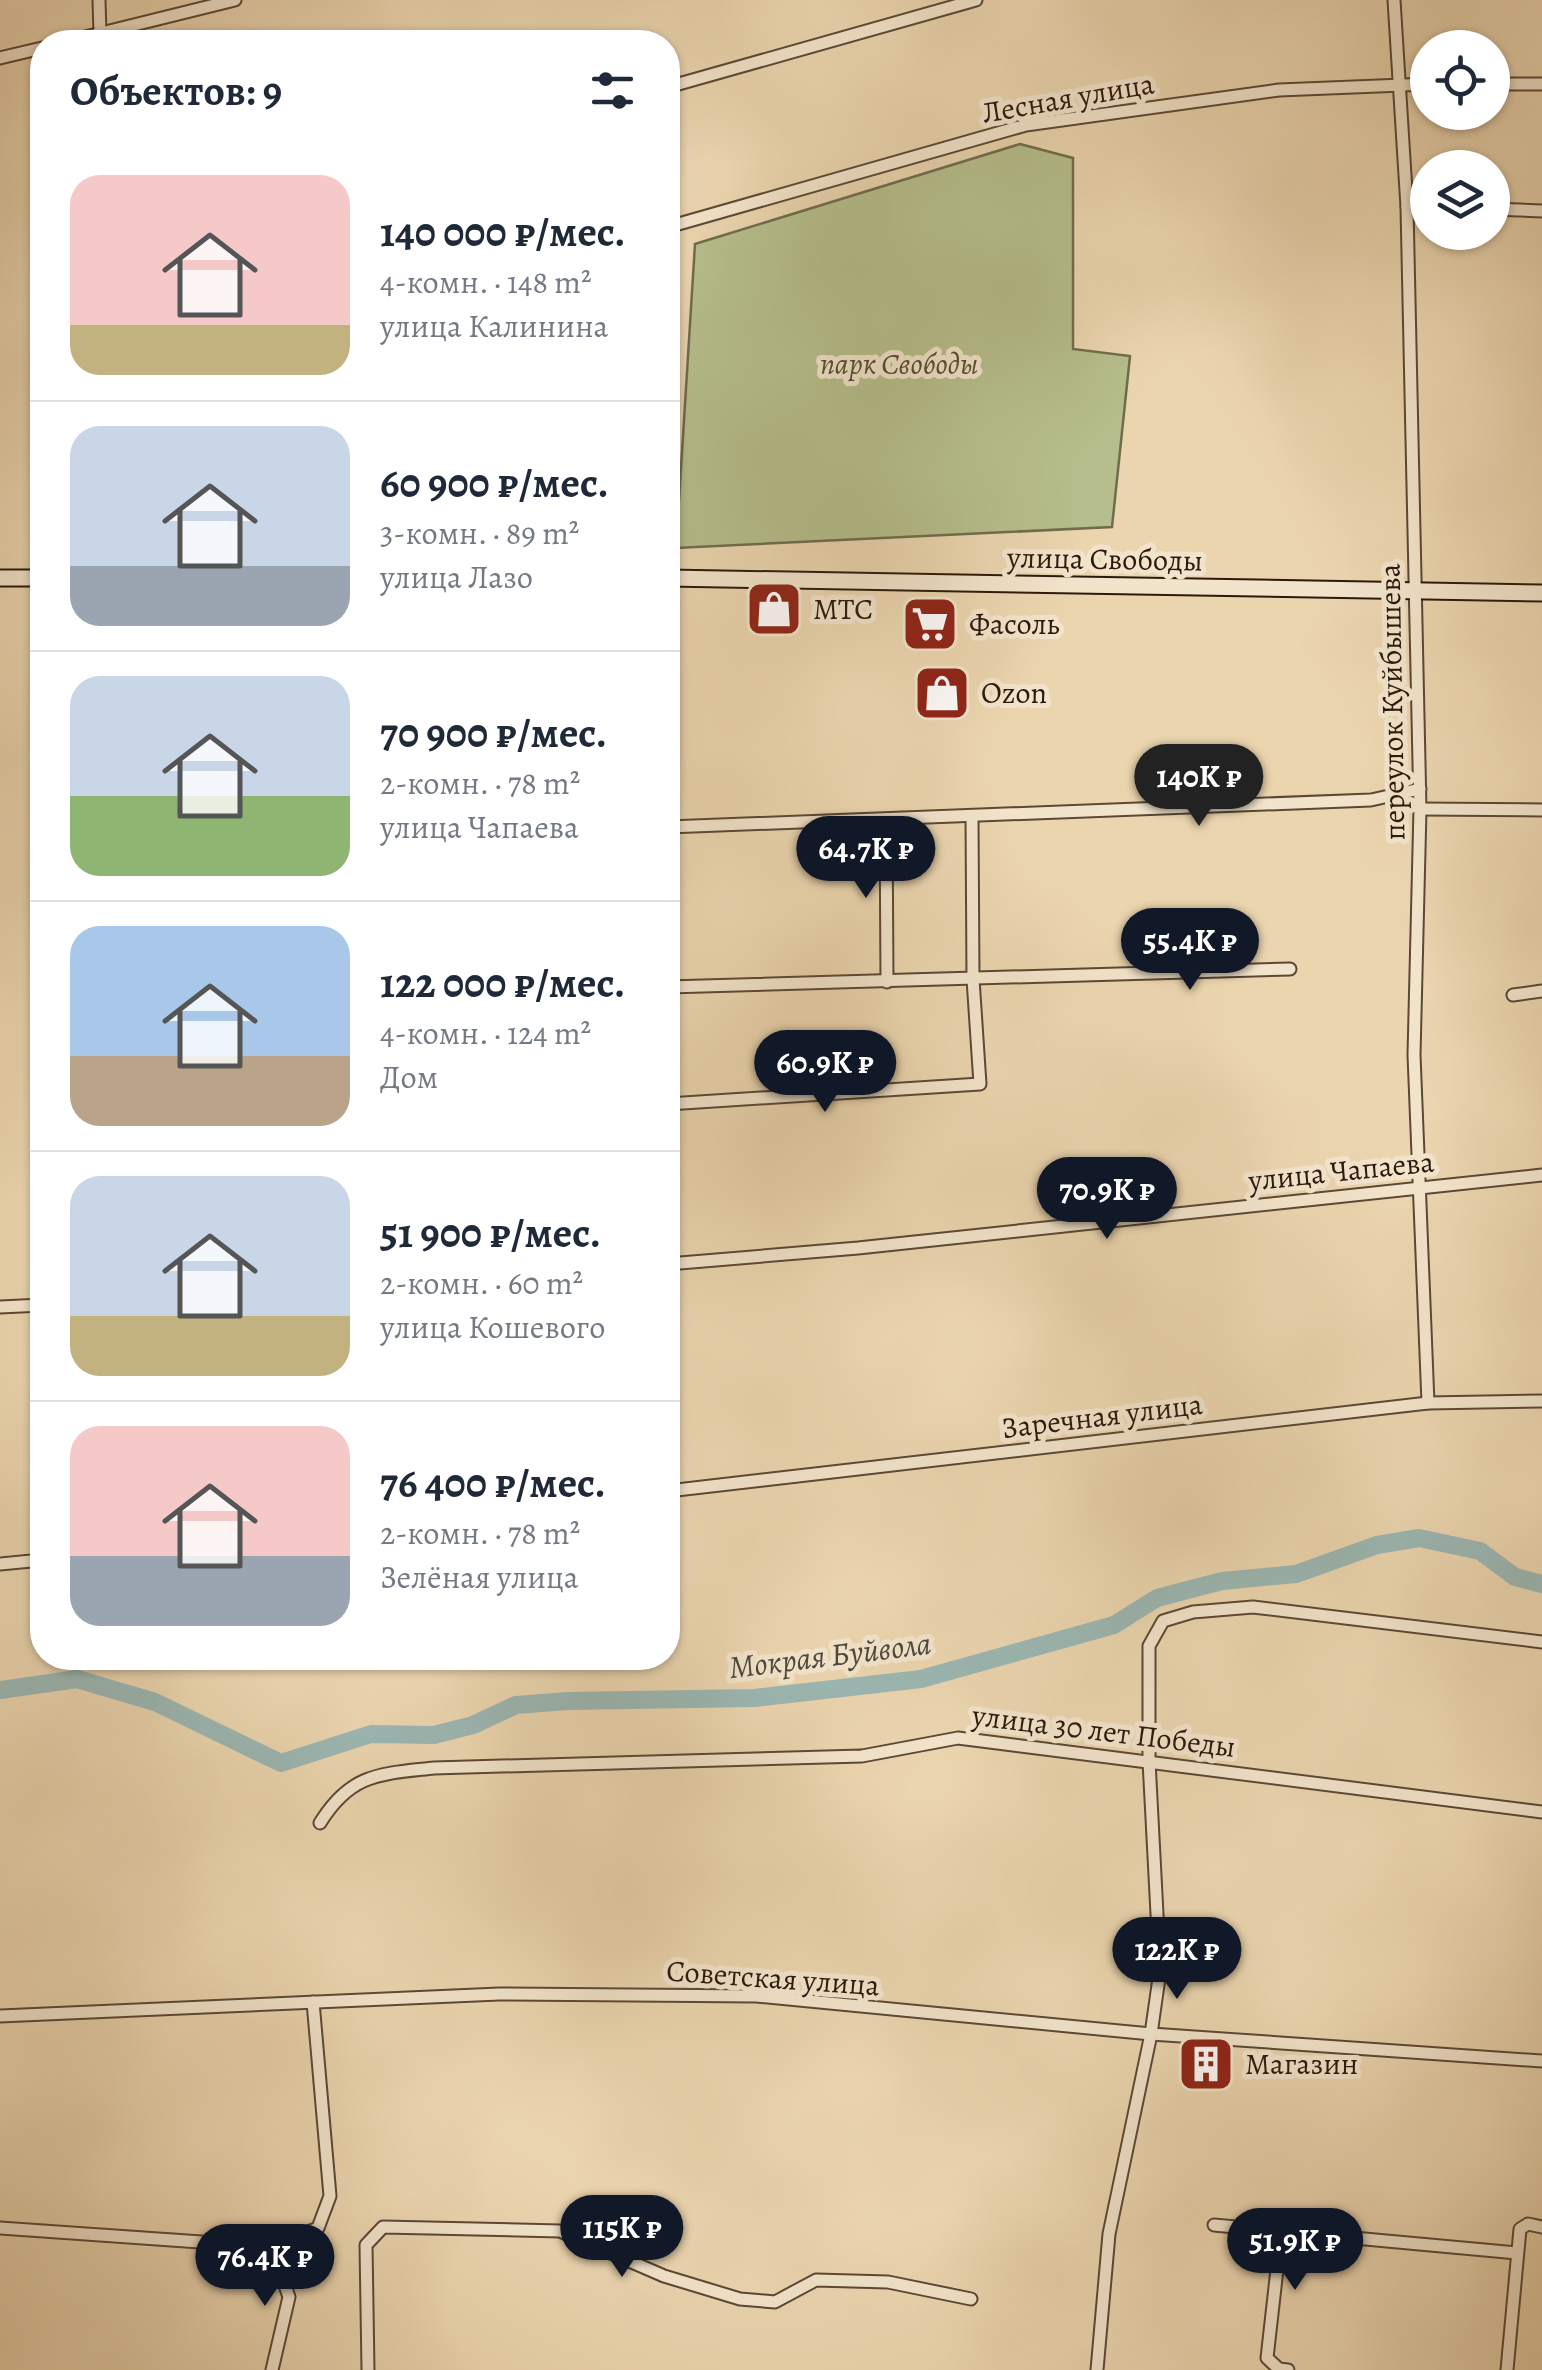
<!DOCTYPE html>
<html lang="ru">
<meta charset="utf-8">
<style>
:root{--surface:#fff;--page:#f6f6f7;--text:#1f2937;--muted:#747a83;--line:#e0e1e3;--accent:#111827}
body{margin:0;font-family:Alegreya,serif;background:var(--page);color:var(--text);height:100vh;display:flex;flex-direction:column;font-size:38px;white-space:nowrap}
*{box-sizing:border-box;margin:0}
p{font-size:32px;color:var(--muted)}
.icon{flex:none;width:55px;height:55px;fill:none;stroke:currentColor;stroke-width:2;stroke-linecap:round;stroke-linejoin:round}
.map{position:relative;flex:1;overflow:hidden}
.panel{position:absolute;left:30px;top:30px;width:650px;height:1640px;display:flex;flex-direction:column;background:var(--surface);border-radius:40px;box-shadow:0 2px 8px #0004}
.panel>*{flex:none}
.fabs{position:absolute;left:1410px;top:30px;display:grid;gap:20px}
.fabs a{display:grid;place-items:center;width:100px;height:100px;border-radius:50%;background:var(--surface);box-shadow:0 2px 8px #0004;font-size:50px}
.price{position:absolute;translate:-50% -85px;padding:0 22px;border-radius:35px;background:var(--accent);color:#fff;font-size:32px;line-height:65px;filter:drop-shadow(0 2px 5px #0008)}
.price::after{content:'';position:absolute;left:50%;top:60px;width:30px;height:22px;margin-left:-15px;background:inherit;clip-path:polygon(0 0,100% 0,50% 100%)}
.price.on{background:#222;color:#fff}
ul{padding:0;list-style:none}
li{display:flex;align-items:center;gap:30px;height:250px;padding:0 40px}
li+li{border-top:2px solid var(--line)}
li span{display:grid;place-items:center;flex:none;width:280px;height:200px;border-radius:30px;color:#555}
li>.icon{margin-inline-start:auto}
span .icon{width:120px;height:120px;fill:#fffc;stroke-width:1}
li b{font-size:42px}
h2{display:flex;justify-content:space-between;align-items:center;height:120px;padding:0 40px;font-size:42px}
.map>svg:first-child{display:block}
.green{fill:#b5be8c;stroke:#706c4c;stroke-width:2.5}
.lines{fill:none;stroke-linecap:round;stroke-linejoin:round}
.river{stroke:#9bb7b3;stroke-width:18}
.street-casing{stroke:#5b4835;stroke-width:15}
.secondary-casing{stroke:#2b190c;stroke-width:19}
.street{stroke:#f2e4cb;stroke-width:11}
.secondary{stroke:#f2e4cb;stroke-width:15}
.labels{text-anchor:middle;stroke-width:10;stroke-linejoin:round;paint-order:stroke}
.street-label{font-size:30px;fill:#2b190c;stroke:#f2e4cb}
.park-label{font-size:30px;font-style:italic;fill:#544b32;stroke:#f2e4cb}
.poi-label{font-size:30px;fill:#2b190c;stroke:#f2e4cb;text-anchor:start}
.water-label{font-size:32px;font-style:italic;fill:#4d483e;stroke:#f2e4cb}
</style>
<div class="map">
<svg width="1542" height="2370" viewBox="0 0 1542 2370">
<rect width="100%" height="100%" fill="#ebd5af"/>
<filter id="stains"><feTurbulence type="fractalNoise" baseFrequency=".002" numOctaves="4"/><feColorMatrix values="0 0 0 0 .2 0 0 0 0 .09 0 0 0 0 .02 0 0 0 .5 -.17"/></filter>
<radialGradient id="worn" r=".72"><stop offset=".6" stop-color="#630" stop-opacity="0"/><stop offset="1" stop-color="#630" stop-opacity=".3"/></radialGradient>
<polygon class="green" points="1020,144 1073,158 1073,349 1130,356 1112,527 676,548 695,244"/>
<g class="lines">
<polyline class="river" points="0,1690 77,1679 155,1702 281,1763 371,1734 434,1735 473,1725 516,1705 568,1701 754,1698 921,1679 1114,1625 1157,1598 1222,1581 1296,1574 1377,1545 1419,1538 1480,1551 1515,1577 1542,1584"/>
<g class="street-casing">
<g id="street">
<polyline points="99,0 100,34"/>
<polyline points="1394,0 1407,207 1420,809 1414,1055 1428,1403"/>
<polyline points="65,42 235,0"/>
<polyline points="0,58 42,48"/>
<polyline points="1492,84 1542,84"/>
<polyline points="668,87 976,0"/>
<polyline points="1407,207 1428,208"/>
<polyline points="1492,209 1542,211"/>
<polyline points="668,227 1026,125 1279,90 1428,84"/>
<polyline points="1420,809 1542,810"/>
<polyline points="886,819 887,982"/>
<polyline points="668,827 1371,800 1420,789"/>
<polyline points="668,987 1290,969"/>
<polyline points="1513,995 1542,991"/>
<polyline points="668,1104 980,1084 973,979 972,816"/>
<polyline points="668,1264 858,1248 1542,1175"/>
<polyline points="0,1307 42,1305"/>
<polyline points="668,1491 1428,1403 1542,1401"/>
<polyline points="0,1564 42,1560"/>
<path d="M 320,1823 C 351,1773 380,1774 434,1768 L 862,1756 L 958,1738 L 1542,1812"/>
<polyline points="0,2016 499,1994 756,1996 1151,2034 1542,2061"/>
<polyline points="1214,2225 1517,2253"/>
<polyline points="0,2228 272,2247 318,2228 330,2196 313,2002"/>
<polyline points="1281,2234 1267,2358 1279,2369 1288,2370"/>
<polyline points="272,2370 289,2297 272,2247"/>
<polyline points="368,2370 366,2245 383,2227 560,2231 664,2276 740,2299 775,2302 816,2280 888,2282 971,2299"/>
<polyline points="1097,2370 1109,2234 1151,2034 1160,1971 1149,1761 1149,1646 1163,1621 1193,1612 1253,1607 1542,1642"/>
<polyline points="1507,2370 1520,2229 1528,2224 1542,2227"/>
</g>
</g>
<g class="secondary-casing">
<g id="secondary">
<polyline points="100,34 101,42"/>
<polyline points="0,578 42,578"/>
<polyline points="668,578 1542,593"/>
</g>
</g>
<use href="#street" class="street"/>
<use href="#secondary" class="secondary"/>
</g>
<defs>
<g id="shop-square" transform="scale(2.875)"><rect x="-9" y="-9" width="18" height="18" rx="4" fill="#8f2418" stroke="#f2e4cb"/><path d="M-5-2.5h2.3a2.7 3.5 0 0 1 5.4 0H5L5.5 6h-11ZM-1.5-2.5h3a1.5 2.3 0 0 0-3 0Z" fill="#fff"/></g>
<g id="supermarket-square" transform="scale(2.875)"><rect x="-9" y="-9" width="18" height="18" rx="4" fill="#8f2418" stroke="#f2e4cb"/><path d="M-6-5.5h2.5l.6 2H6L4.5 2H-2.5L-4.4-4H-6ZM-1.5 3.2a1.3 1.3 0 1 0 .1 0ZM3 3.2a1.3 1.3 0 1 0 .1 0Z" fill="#fff"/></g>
<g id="building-square" transform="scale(2.875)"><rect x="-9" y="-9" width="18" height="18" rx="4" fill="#8f2418" stroke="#f2e4cb"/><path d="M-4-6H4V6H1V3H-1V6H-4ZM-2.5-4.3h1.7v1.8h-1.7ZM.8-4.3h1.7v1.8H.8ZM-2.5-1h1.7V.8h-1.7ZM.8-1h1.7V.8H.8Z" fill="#fff"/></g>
</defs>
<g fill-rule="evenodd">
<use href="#shop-square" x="774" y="609"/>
<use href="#supermarket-square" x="930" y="624"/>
<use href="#shop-square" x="942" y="693"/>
<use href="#building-square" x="1206" y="2064"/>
</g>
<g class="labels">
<g class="street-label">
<text transform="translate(1068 98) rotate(-10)" y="10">Лесная улица</text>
<text transform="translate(1105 559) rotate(1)" y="10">улица Свободы</text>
<text transform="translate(1392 702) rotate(-91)" y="10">переулок Куйбышева</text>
<text transform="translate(1341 1171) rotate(-6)" y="10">улица Чапаева</text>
<text transform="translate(1102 1416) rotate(-7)" y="10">Заречная улица</text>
<text transform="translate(1104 1731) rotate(7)" y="10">улица 30 лет Победы</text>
<text transform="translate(773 1978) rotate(4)" y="10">Советская улица</text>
</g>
<g class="park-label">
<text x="899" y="374">парк Свободы</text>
</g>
<g class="poi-label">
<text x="813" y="619">МТС</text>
<text x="969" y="634">Фасоль</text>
<text x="981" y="703">Ozon</text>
<text x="1245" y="2074">Магазин</text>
</g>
<g class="water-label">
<text transform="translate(830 1655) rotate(-7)" y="11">Мокрая Буйвола</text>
</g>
</g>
<rect width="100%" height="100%" filter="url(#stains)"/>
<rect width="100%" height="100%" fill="url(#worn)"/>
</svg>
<div class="fabs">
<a><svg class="icon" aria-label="locate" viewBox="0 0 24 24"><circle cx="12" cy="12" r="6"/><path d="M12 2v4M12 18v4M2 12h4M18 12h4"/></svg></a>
<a><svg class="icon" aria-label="layers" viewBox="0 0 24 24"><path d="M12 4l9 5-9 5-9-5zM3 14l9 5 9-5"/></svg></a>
</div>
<b class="price on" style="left:1199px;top:829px">140K ₽</b>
<b class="price" style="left:866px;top:901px">64.7K ₽</b>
<b class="price" style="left:1190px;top:993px">55.4K ₽</b>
<b class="price" style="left:825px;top:1115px">60.9K ₽</b>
<b class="price" style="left:1107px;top:1242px">70.9K ₽</b>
<b class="price" style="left:1177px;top:2002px">122K ₽</b>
<b class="price" style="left:622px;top:2280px">115K ₽</b>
<b class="price" style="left:1295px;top:2293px">51.9K ₽</b>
<b class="price" style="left:265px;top:2309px">76.4K ₽</b>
<section class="panel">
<h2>Объектов: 9<svg class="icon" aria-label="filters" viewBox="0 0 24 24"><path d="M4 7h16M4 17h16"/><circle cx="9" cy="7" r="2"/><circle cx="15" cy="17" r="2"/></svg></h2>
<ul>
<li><span style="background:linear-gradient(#f6c9c9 75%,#c2b280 0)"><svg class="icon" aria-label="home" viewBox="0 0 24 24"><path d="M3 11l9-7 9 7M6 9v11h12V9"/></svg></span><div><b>140 000 ₽/мес.</b><p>4-комн. · 148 m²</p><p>улица Калинина</p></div></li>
<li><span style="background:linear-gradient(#c9d6e8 70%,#9aa5b1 0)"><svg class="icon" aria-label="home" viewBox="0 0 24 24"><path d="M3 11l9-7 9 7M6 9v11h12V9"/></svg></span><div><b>60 900 ₽/мес.</b><p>3-комн. · 89 m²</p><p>улица Лазо</p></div></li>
<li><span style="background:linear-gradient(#c9d6e8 60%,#8fb573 0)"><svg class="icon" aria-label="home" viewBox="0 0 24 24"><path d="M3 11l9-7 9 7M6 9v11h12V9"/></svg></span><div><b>70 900 ₽/мес.</b><p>2-комн. · 78 m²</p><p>улица Чапаева</p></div></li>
<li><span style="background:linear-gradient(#a9c7e8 65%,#b9a48a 0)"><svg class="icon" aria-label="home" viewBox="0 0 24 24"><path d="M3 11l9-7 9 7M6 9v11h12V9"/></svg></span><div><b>122 000 ₽/мес.</b><p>4-комн. · 124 m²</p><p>Дом</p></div></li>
<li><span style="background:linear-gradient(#c9d6e8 70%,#c2b280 0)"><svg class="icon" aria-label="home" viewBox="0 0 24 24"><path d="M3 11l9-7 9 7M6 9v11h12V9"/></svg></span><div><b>51 900 ₽/мес.</b><p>2-комн. · 60 m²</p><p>улица Кошевого</p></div></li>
<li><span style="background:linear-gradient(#f6c9c9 65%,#9aa5b1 0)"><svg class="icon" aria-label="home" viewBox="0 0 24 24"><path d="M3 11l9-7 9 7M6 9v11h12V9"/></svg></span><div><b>76 400 ₽/мес.</b><p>2-комн. · 78 m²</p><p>Зелёная улица</p></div></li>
</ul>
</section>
</div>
